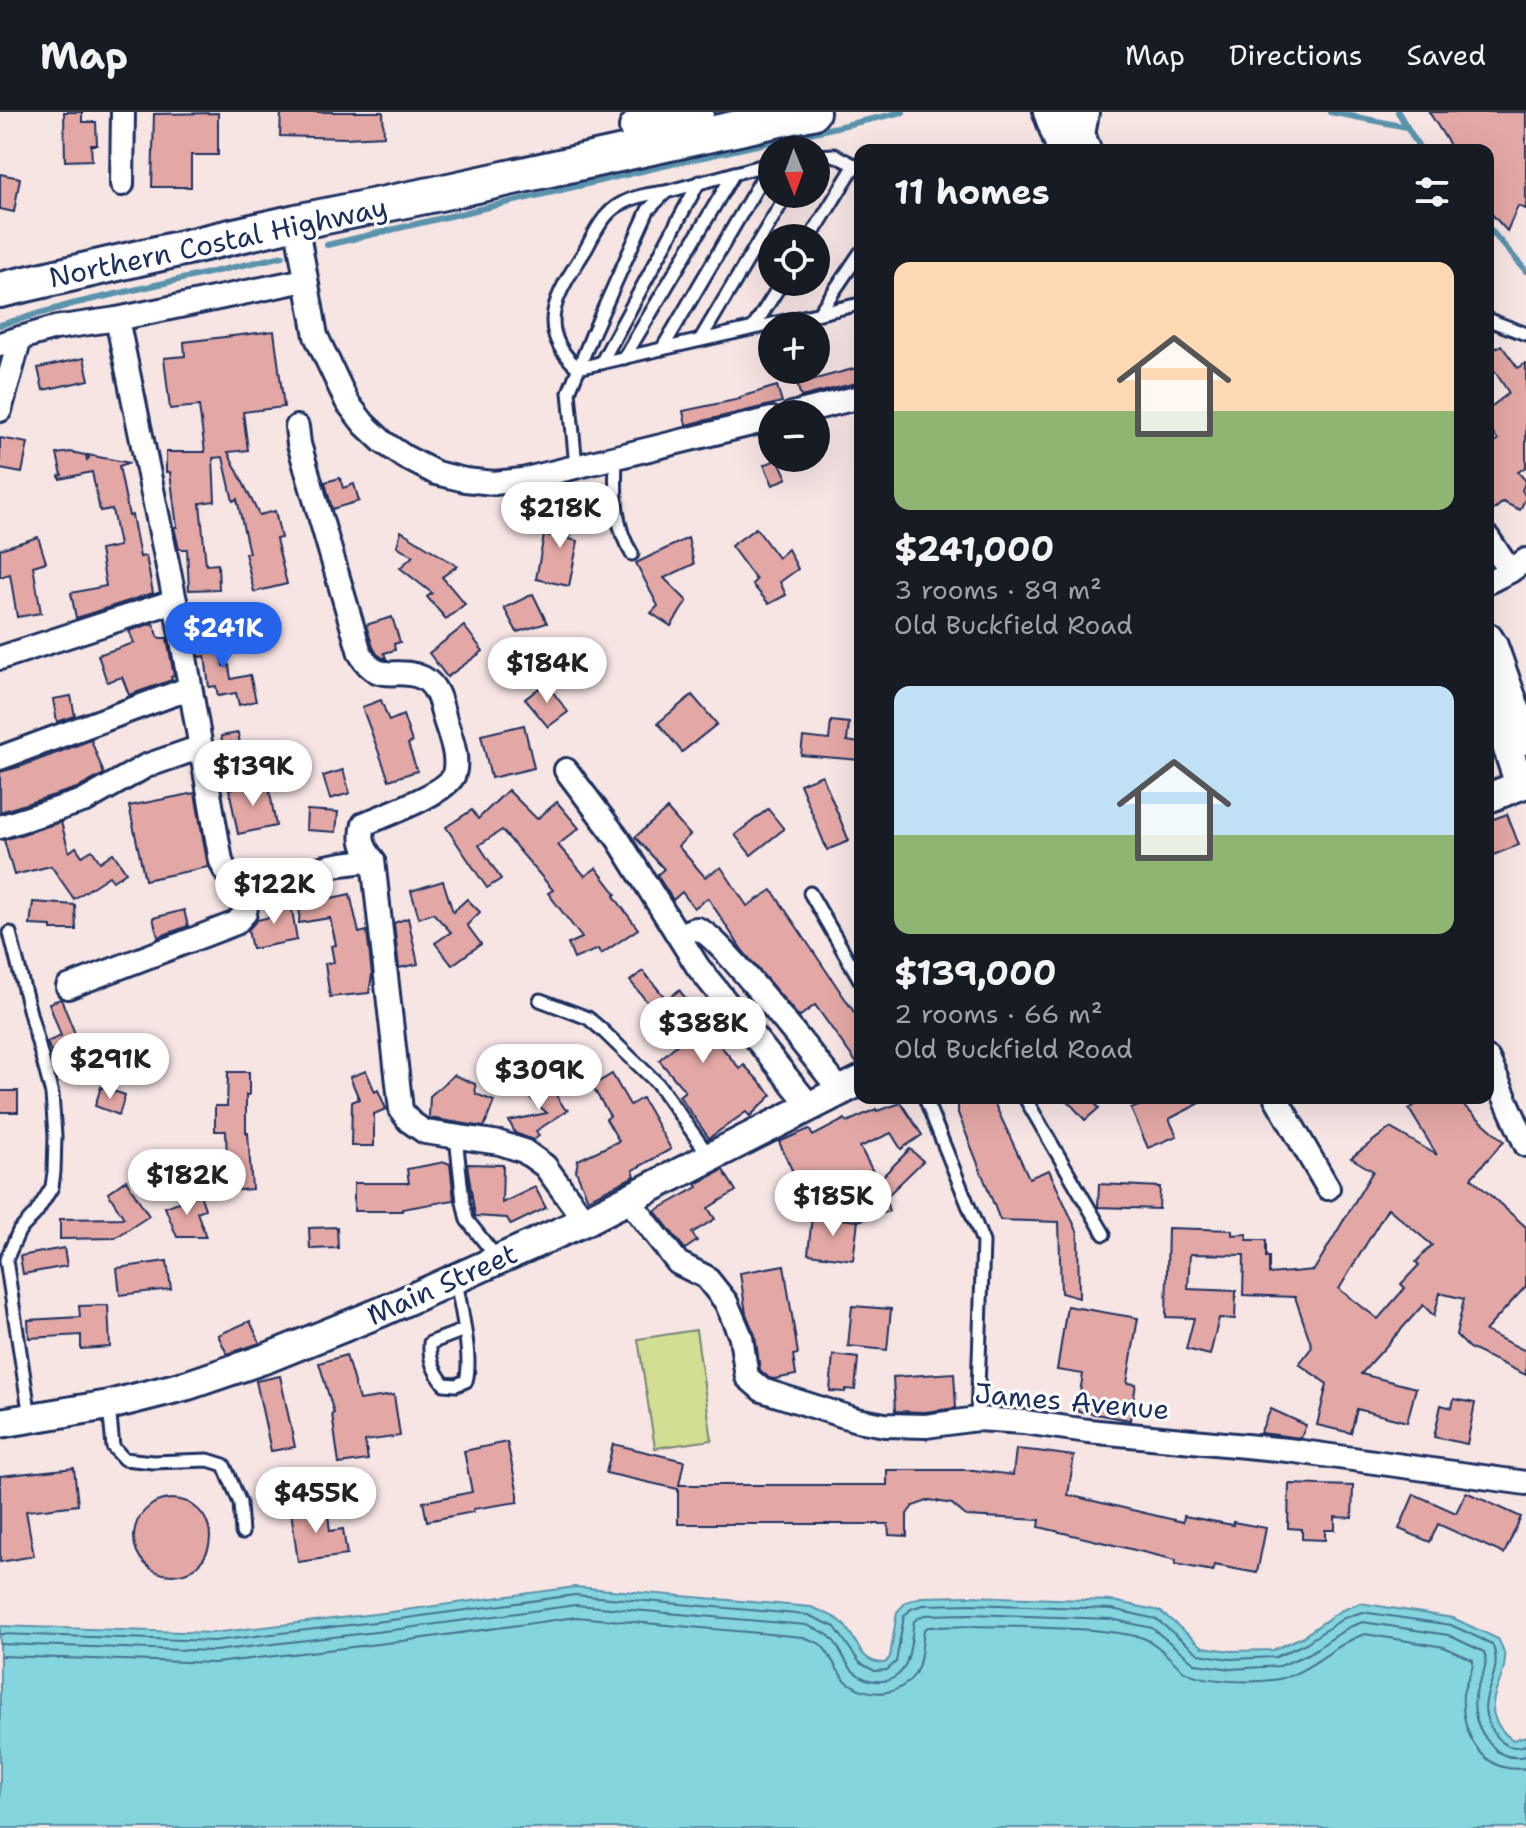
<!DOCTYPE html>
<meta charset="utf-8">
<style>
:root{--surface:#171b24;--page:#242831;--text:#f1f3f6;--muted:#9ea1a6;--line:#363941;--accent:#2563eb}
body{margin:0;font-family:"Shantell Sans",sans-serif;background:var(--page);color:var(--text);height:100vh;display:flex;flex-direction:column;font-size:30px;white-space:nowrap}
*{box-sizing:border-box;margin:0}
p{font-size:26px;color:var(--muted)}
.icon{flex:none;width:44px;height:44px;fill:none;stroke:currentColor;stroke-width:2;stroke-linecap:round;stroke-linejoin:round}
.map{position:relative;flex:1;overflow:hidden}
.side{position:absolute;left:854px;top:32px;width:640px;height:960px;display:flex;flex-direction:column;background:var(--surface);border-radius:16px;box-shadow:0 8px 32px #0002}
.side>*{flex:none}
.needle{width:52px;rotate:179deg}
.tools{position:absolute;left:758px;top:24px;display:grid;gap:16px}
.tools a{display:grid;place-items:center;width:72px;height:72px;border-radius:50%;background:var(--surface);box-shadow:0 8px 32px #0002;font-size:40px}
.price{position:absolute;translate:-50% -68px;padding:0 18px;border-radius:28px;background:#fff;color:#222;font-size:26px;line-height:52px;filter:drop-shadow(0 2px 4px #0008)}
.price::after{content:'';position:absolute;left:50%;top:48px;width:24px;height:18px;margin-left:-12px;background:inherit;clip-path:polygon(0 0,100% 0,50% 100%)}
.price.on{background:var(--accent);color:#fff}
ul{padding:0;list-style:none}
li{display:grid;align-content:center;gap:16px;height:424px;padding:0 40px}
li span{display:grid;place-items:center;height:248px;border-radius:16px;color:#555}
li>.icon{margin-inline-start:auto}
span .icon{width:144px;height:144px;fill:#fffc;stroke-width:1}
li b{font-size:34px}
h2{display:flex;justify-content:space-between;align-items:center;height:96px;padding:0 40px;font-size:34px}
header{display:flex;align-items:center;gap:48px;box-sizing:border-box;height:112px;padding:0 40px;background:var(--surface);border-bottom:2px solid var(--line)}
header strong{font-size:38px}
nav{display:flex;gap:44px;margin-inline-start:auto;font-size:28px}
.map>svg:first-child{display:block}
.pitch{fill:#d2de91;stroke:#768678;stroke-width:2}
.water{fill:#84d5de;stroke:#5a93ab;stroke-width:2}
.lines{fill:none;stroke-linecap:round;stroke-linejoin:round}
.shore{stroke:#457191;stroke-width:2}
.stream{stroke:#5a93ab;stroke-width:6}
.building{fill:#e3a8a5;stroke:#1b2f5e;stroke-width:2;fill-rule:evenodd}
.service-casing{stroke:#1b2f5e;stroke-width:17}
.minor-casing{stroke:#1b2f5e;stroke-width:28}
.tertiary-casing{stroke:#1b2f5e;stroke-width:34}
.primary-casing{stroke:#1b2f5e;stroke-width:40}
.service{stroke:#fff;stroke-width:11}
.minor{stroke:#fff;stroke-width:22}
.tertiary{stroke:#fff;stroke-width:28}
.primary{stroke:#fff;stroke-width:34}
.labels{text-anchor:middle;stroke-width:6;stroke-linejoin:round;paint-order:stroke}
.street-label{font-size:28px;fill:#1b2f5e;stroke:#fff}
</style>
<header>
<strong>Map</strong>
<nav><a>Map</a><a>Directions</a><a>Saved</a></nav>
</header>
<div class="map">
<svg width="1526" height="1716" viewBox="0 0 1526 1716">
<rect width="100%" height="100%" fill="#f7e5e4"/>
<filter id="ink" filterUnits="userSpaceOnUse"><feTurbulence type="fractalNoise" baseFrequency=".0125" numOctaves="2"/><feDisplacementMap in="SourceGraphic" scale="16" xChannelSelector="R" yChannelSelector="G"/><feConvolveMatrix kernelMatrix="1 2 1 2 8 2 1 2 1" color-interpolation-filters="sRGB"/></filter>
<g filter="url(#ink)">
<polygon class="pitch" points="696,1218 712,1328 655,1336 638,1227"/>
<path class="water" d="M 575,1475 L 811,1495 C 820,1499 833,1503 840,1509 C 858,1523 857,1552 885,1551 L 890,1545 L 897,1500 L 906,1490 L 921,1485 L 971,1484 L 1113,1489 L 1160,1499 L 1203,1535 L 1231,1539 L 1273,1538 L 1302,1525 L 1340,1499 L 1360,1491 L 1453,1506 L 1498,1527 C 1501,1532 1504,1539 1505,1545 C 1506,1568 1485,1586 1496,1609 C 1500,1617 1505,1623 1513,1628 L 1526,1624 L 1526,1716 L 0,1716 L 0,1514 L 213,1521 L 391,1500 Z"/>
<g class="lines">
<g class="shore">
<path d="M 0,1522 L 214,1529 L 392,1508 L 575,1483 L 808,1503 L 835,1515 L 860,1551 L 875,1559 L 887,1558 L 896,1550 L 904,1504 L 911,1497 L 923,1493 L 971,1492 L 1112,1497 L 1156,1507 L 1199,1542 L 1230,1547 L 1276,1545 L 1306,1531 L 1344,1506 L 1362,1500 L 1451,1513 L 1492,1532 C 1508,1568 1465,1587 1498,1626 C 1506,1636 1515,1637 1526,1633"/>
<path d="M 0,1532 L 214,1539 L 393,1518 L 576,1493 L 806,1513 C 813,1516 823,1519 828,1523 C 840,1532 843,1549 853,1559 C 861,1566 872,1570 882,1569 C 912,1567 910,1531 914,1509 L 924,1503 L 971,1502 L 1111,1507 L 1152,1516 L 1196,1552 L 1231,1557 L 1280,1554 L 1310,1541 L 1349,1515 L 1363,1510 L 1448,1523 L 1484,1540 C 1489,1552 1482,1563 1477,1576 C 1470,1597 1477,1618 1492,1634 C 1501,1645 1513,1647 1526,1644"/>
<path d="M 0,1544 L 215,1551 L 395,1530 L 576,1505 L 803,1525 C 808,1527 815,1529 820,1532 C 831,1541 835,1558 845,1568 C 867,1588 907,1585 918,1555 C 922,1544 922,1530 924,1518 L 928,1515 C 968,1514 1009,1514 1049,1516 C 1081,1517 1108,1518 1140,1525 C 1156,1529 1170,1548 1183,1558 C 1201,1571 1257,1571 1279,1567 C 1311,1560 1334,1532 1365,1522 L 1444,1535 L 1473,1548 C 1474,1560 1464,1571 1463,1583 C 1460,1621 1483,1663 1526,1656"/>
</g>
<g class="stream">
<polyline points="1330,0 1407,15"/>
<polyline points="1398,0 1421,38"/>
<polyline points="1488,115 1526,159"/>
<polyline points="327,133 659,55 903,0"/>
<polyline points="0,213 72,192 283,144"/>
</g>
</g>
<g class="building">
<polygon points="64,0 82,0 82,10 96,10 97,33 91,33 92,48 65,49"/>
<polygon points="281,0 383,0 384,24 345,26 280,24"/>
<polygon points="1429,0 1526,0 1526,97 1518,94 1507,119 1488,98 1488,38 1453,38"/>
<polygon points="218,1 218,43 191,43 191,75 152,75 154,2"/>
<polygon points="0,62 20,66 14,100 0,97"/>
<polygon points="274,219 284,295 243,300 248,338 228,340 259,403 275,399 281,426 276,427 287,472 254,480 245,441 249,441 237,387 233,389 223,345 213,346 215,389 200,391 206,453 218,452 219,477 189,478 187,437 179,437 174,415 177,415 170,360 166,360 166,340 205,340 199,294 170,297 164,246 185,244 184,230"/>
<polygon points="1501,233 1518,256 1526,251 1526,355 1518,360 1526,369 1522,378 1526,385 1520,398 1503,390 1488,403 1488,334 1498,328 1488,315 1488,297 1509,281 1488,249 1488,242"/>
<polygon points="84,246 89,268 43,278 38,256"/>
<polygon points="860,255 860,270 801,285 797,272"/>
<polygon points="777,274 782,290 686,313 683,299 740,287 740,285"/>
<polygon points="0,326 28,331 22,361 0,357"/>
<polygon points="70,340 86,343 87,348 89,346 88,343 130,351 119,354 129,404 132,403 140,445 146,444 153,481 76,506 71,481 106,474 100,438 119,434 112,397 100,399 92,360 60,367 59,364 62,363 57,342"/>
<polygon points="778,347 787,366 773,373 764,353"/>
<polygon points="340,366 343,376 354,372 359,389 332,397 325,370"/>
<polygon points="564,393 582,395 569,427 578,429 569,474 536,467 544,423 552,424"/>
<polygon points="756,416 778,446 788,437 798,457 780,470 786,483 769,492 752,472 756,468 731,434"/>
<polygon points="401,419 457,454 442,465 465,492 446,507 427,485 432,481 400,456 413,444 397,434"/>
<polygon points="38,425 46,450 33,454 41,501 17,505 10,462 0,465 0,437"/>
<polygon points="688,426 694,452 664,466 687,489 671,514 651,501 658,494 636,451"/>
<polygon points="533,482 547,511 517,520 504,496"/>
<polygon points="392,505 400,530 394,532 395,538 384,541 386,546 383,546 377,542 373,535 366,513"/>
<polygon points="153,511 159,526 167,526 174,564 171,565 172,568 129,583 122,565 107,570 98,543 134,531 129,519"/>
<polygon points="464,514 483,539 447,565 429,541"/>
<polygon points="218,518 223,554 229,553 231,567 250,563 256,589 239,593 236,581 218,584 216,574 209,575 205,544 199,545 195,521"/>
<polygon points="546,571 568,600 548,615 525,587"/>
<polygon points="692,583 717,612 682,640 658,611"/>
<polygon points="71,584 75,604 57,610 53,587"/>
<polygon points="381,588 389,609 403,603 412,630 408,632 417,659 389,668 362,595"/>
<polygon points="831,609 849,611 847,629 860,631 860,648 801,643 803,625 829,628"/>
<polygon points="524,613 534,656 491,666 481,623"/>
<polygon points="238,621 242,642 225,645 221,624"/>
<polygon points="91,628 104,662 80,675 0,700 0,660 22,654"/>
<polygon points="343,658 350,681 330,687 323,664"/>
<polygon points="822,663 849,729 827,738 800,672"/>
<polygon points="268,670 276,714 238,722 229,677"/>
<polygon points="508,678 537,707 557,690 579,716 558,733 585,764 596,756 616,782 614,784 638,817 601,842 598,837 574,847 568,832 582,826 548,781 553,778 502,718 479,733 501,767 487,776 446,715 472,698 478,707"/>
<polygon points="195,681 208,755 145,768 129,694"/>
<polygon points="667,697 690,723 678,734 705,765 721,755 747,794 772,778 860,909 860,952 858,953 815,893 799,905 742,838 708,786 694,796 682,780 673,788 657,763 664,757 635,725"/>
<polygon points="768,697 784,717 751,743 735,723"/>
<polygon points="307,698 338,700 336,720 306,718"/>
<polygon points="1507,702 1519,733 1488,745 1488,709"/>
<polygon points="61,710 69,740 76,735 82,744 92,738 100,750 113,741 126,760 113,769 109,764 74,787 51,754 14,763 4,728"/>
<polygon points="443,769 453,800 467,787 480,800 467,813 481,832 452,853 435,831 451,820 433,801 419,806 411,779"/>
<polygon points="311,774 313,790 350,782 359,821 367,819 372,863 369,881 330,885 325,852 334,850 331,834 336,833 330,806 299,811 301,777"/>
<polygon points="290,786 297,828 252,837 248,818 257,808 271,805 269,790"/>
<polygon points="33,790 75,793 76,818 51,818 51,814 30,813"/>
<polygon points="184,798 188,814 158,825 153,806"/>
<polygon points="408,806 418,852 399,856 394,811"/>
<polygon points="643,859 667,888 679,878 701,905 698,907 740,957 744,953 772,983 750,1004 746,1000 709,1026 679,984 685,979 659,948 680,930 630,869"/>
<polygon points="61,887 80,934 53,945 47,930 61,924 49,891"/>
<polygon points="366,959 375,980 378,978 386,997 374,1002 374,1034 351,1034 352,990 359,987 350,965"/>
<polygon points="228,960 249,960 249,983 246,983 246,1021 248,1021 252,1077 228,1079 226,1019 215,1019 215,994 227,994"/>
<polygon points="612,962 630,993 642,986 671,1037 633,1058 635,1064 588,1087 576,1059 578,1048 619,1029 606,1007 610,1004 592,974"/>
<polygon points="454,963 475,972 476,982 494,989 484,1015 429,1006 430,984"/>
<polygon points="546,968 565,997 568,998 536,1019 539,1024 533,1028 515,1021 509,1009 547,1001 526,982"/>
<polygon points="101,975 125,983 119,1003 95,994"/>
<rect x="0" y="979" width="18" height="21"/>
<polygon points="958,986 992,986 1029,1066 1049,1058 1078,1121 1079,1186 1061,1181 1059,1110 1000,1108 958,1001"/>
<polygon points="1065,986 1090,986 1099,996 1085,1008"/>
<polygon points="1158,986 1210,986 1169,1007 1177,1024 1148,1036 1131,997"/>
<path d="M 1427,986 L 1455,986 L 1504,1029 L 1471,1066 L 1526,1115 L 1526,1174 L 1485,1219 L 1526,1239 L 1526,1263 L 1469,1236 L 1456,1223 L 1464,1187 L 1440,1181 L 1434,1204 L 1423,1193 L 1361,1262 L 1416,1276 L 1407,1310 L 1357,1297 L 1351,1321 L 1317,1313 L 1327,1272 L 1299,1252 L 1312,1235 L 1295,1185 L 1243,1183 L 1244,1143 L 1190,1142 L 1188,1177 L 1236,1179 L 1235,1207 L 1219,1206 L 1210,1243 L 1186,1237 L 1194,1206 L 1166,1205 L 1168,1116 L 1232,1118 L 1232,1123 L 1247,1122 L 1247,1128 L 1266,1128 L 1266,1145 L 1269,1145 L 1269,1162 L 1314,1158 L 1373,1059 L 1351,1046 L 1390,1016 L 1437,1043 L 1409,997 ZM 1388,1096 L 1432,1133 L 1416,1150 L 1419,1153 L 1401,1172 L 1405,1176 L 1378,1207 L 1339,1177 Z"/>
<polygon points="901,991 922,1023 901,1037 891,1021 860,1035 878,1069 910,1037 923,1049 885,1086 889,1099 858,1109 835,1070 804,1084 779,1030 809,1017 813,1024 845,1007 847,1010 876,997 877,999"/>
<polygon points="445,1050 450,1052 454,1088 402,1097 402,1099 354,1099 354,1071 409,1071 407,1057"/>
<polygon points="467,1052 503,1053 502,1091 535,1075 546,1096 511,1113 507,1106 475,1104"/>
<polygon points="723,1058 736,1079 708,1096 715,1107 692,1121 697,1129 685,1137 655,1099 698,1075 696,1072"/>
<polygon points="126,1068 149,1104 115,1126 60,1127 60,1107 124,1106 108,1081"/>
<polygon points="1099,1072 1160,1075 1159,1097 1098,1095"/>
<polygon points="200,1082 205,1097 197,1100 206,1125 177,1125 165,1095"/>
<polygon points="812,1104 858,1109 853,1148 808,1142"/>
<polygon points="337,1115 338,1136 310,1137 309,1116"/>
<polygon points="64,1136 67,1154 23,1162 20,1144"/>
<polygon points="167,1149 171,1177 120,1183 117,1156"/>
<polygon points="784,1153 798,1242 793,1243 796,1263 774,1267 769,1266 760,1258 755,1223 746,1202 740,1161"/>
<polygon points="108,1193 110,1235 81,1237 81,1223 29,1226 28,1208 80,1205 79,1194"/>
<polygon points="852,1194 891,1197 887,1238 848,1234"/>
<polygon points="1067,1194 1138,1206 1127,1271 1136,1272 1130,1308 1077,1299 1083,1262 1057,1258"/>
<polygon points="250,1209 260,1231 227,1242 218,1223"/>
<polygon points="346,1243 359,1288 394,1283 400,1324 365,1329 368,1348 339,1352 332,1302 334,1301 319,1251"/>
<polygon points="833,1243 858,1246 855,1278 846,1277 845,1280 830,1279"/>
<polygon points="954,1261 956,1296 925,1300 895,1299 893,1265"/>
<polygon points="280,1264 295,1335 271,1339 256,1269"/>
<polygon points="1454,1287 1475,1291 1467,1332 1434,1325 1441,1293 1452,1296"/>
<polygon points="1271,1297 1306,1313 1301,1326 1260,1321"/>
<polygon points="507,1330 518,1382 518,1390 473,1397 473,1400 427,1409 423,1390 472,1380 464,1339"/>
<polygon points="613,1332 684,1349 679,1373 887,1373 887,1358 973,1358 1013,1363 1016,1337 1037,1339 1074,1344 1068,1383 1183,1410 1184,1404 1233,1413 1233,1410 1266,1416 1257,1461 1214,1453 1213,1459 1175,1452 1176,1448 1039,1415 1040,1408 966,1404 952,1392 930,1388 913,1394 907,1402 907,1424 889,1423 888,1412 678,1412 678,1377 606,1361"/>
<polygon points="74,1356 78,1393 26,1399 34,1444 0,1450 0,1364"/>
<polygon points="1289,1372 1353,1374 1352,1406 1335,1405 1335,1418 1325,1418 1325,1428 1302,1427 1302,1417 1288,1416"/>
<polygon points="1466,1380 1521,1405 1504,1442 1438,1412 1430,1430 1399,1417 1414,1382 1456,1401"/>
<circle cx="172" cy="1425" r="38"/>
<polygon points="327,1394 330,1419 343,1417 347,1443 298,1450 291,1399"/>
</g>
<g class="lines">
<g class="service-casing">
<g id="service">
<polyline points="816,44 834,43 860,56"/>
<path d="M 666,80 C 649,82 634,84 619,93 C 604,101 594,122 586,137 C 560,178 531,215 578,256 L 860,192"/>
<polyline points="810,126 855,53"/>
<polyline points="819,201 860,141"/>
<polyline points="1489,208 1526,222"/>
<polyline points="753,216 782,170"/>
<polyline points="700,228 787,82"/>
<polyline points="662,237 771,51"/>
<polyline points="624,246 734,61"/>
<polyline points="601,251 699,70"/>
<path d="M 616,345 C 615,378 613,413 632,442"/>
<polyline points="576,354 569,280 592,223 648,98 666,80 772,51"/>
<polyline points="810,781 860,868"/>
<polyline points="10,821 30,901 52,982 55,1024 54,1060 52,1075 36,1101 19,1119 6,1148 30,1305"/>
<polyline points="540,888 588,906 601,917 658,972 710,1045"/>
<polyline points="925,986 983,1130 977,1307"/>
<polyline points="1025,986 1104,1122"/>
<polyline points="456,1025 463,1090 467,1108 497,1146"/>
<path d="M 456,1168 C 460,1194 473,1245 466,1269 L 456,1273 L 444,1272 C 434,1259 429,1248 430,1231 L 464,1218"/>
<polyline points="109,1294 113,1335 124,1347 153,1350 208,1348 224,1353 240,1391 242,1421"/>
</g>
</g>
<g class="minor-casing">
<g id="minor">
<polyline points="122,72 123,0"/>
<polyline points="296,110 316,224 347,290 364,312 383,330 405,345 436,361 465,368 494,371 522,368 772,307"/>
<path d="M 117,207 L 175,489 L 221,749 C 239,797 277,770 311,759 C 330,752 353,751 373,748"/>
<polyline points="0,232 55,216 117,207 305,168"/>
<polyline points="0,298 20,226"/>
<polyline points="792,302 860,285"/>
<path d="M 297,315 L 299,332 L 360,541 C 378,575 396,553 423,566 C 438,574 441,593 445,608 C 450,624 459,645 454,662 C 449,680 383,704 364,712 C 360,728 363,735 373,748"/>
<polyline points="1488,426 1510,459"/>
<polyline points="1488,470 1510,459 1526,448"/>
<polyline points="0,546 175,489"/>
<polyline points="0,646 190,576"/>
<polyline points="566,658 618,727 698,855 810,994"/>
<polyline points="0,715 86,688 146,654 201,635"/>
<polyline points="373,748 401,998 409,1009 425,1020 500,1031 524,1039 545,1054 585,1109"/>
<path d="M 680,823 C 685,821 691,817 697,817 C 717,820 820,954 840,978"/>
<polyline points="68,875 236,811 245,801 249,777"/>
<polyline points="1488,947 1526,1033"/>
<polyline points="1276,986 1328,1076"/>
<polyline points="628,1087 678,1151 706,1165 726,1190 741,1225 747,1265 762,1278 857,1308 885,1313 926,1314 977,1307 1024,1310 1088,1319 1288,1338 1526,1371"/>
</g>
</g>
<g class="tertiary-casing">
<g id="tertiary">
<polyline points="1048,0 1062,38"/>
<polyline points="1072,0 1086,38"/>
<polyline points="1488,526 1493,534 1526,628"/>
<polyline points="1488,577 1520,673"/>
<polyline points="1488,686 1526,671"/>
<polyline points="0,1311 109,1293 188,1273 267,1246 381,1200 585,1109 860,969"/>
</g>
</g>
<g class="primary-casing">
<g id="primary">
<polyline points="637,16 696,0"/>
<polyline points="1078,17 1081,0"/>
<polyline points="0,178 296,110 435,82 812,0"/>
</g>
</g>
<use href="#service" class="service"/>
<use href="#minor" class="minor"/>
<use href="#tertiary" class="tertiary"/>
<use href="#primary" class="primary"/>
</g>
</g>
<g class="labels">
<g class="street-label">
<text transform="translate(218 130) rotate(-12)" y="10">Northern Costal Highway</text>
<text transform="translate(442 1172) rotate(-24)" y="10">Main Street</text>
<text transform="translate(1072 1289) rotate(5)" y="10">James Avenue</text>
</g>
</g>
</svg>
<div class="tools">
<a><svg class="needle" viewBox="-14 -14 28 28"><path d="M0-13l5 13h-10z" fill="#e53935"/><path d="M0 13l5-13h-10z" fill="#9ea1a6"/></svg></a>
<a><svg class="icon" aria-label="locate" viewBox="0 0 24 24"><circle cx="12" cy="12" r="6"/><path d="M12 2v4M12 18v4M2 12h4M18 12h4"/></svg></a>
<a>+</a>
<a>−</a>
</div>
<b class="price" style="left:560px;top:438px">$218K</b>
<b class="price on" style="left:223px;top:558px">$241K</b>
<b class="price" style="left:547px;top:593px">$184K</b>
<b class="price" style="left:253px;top:696px">$139K</b>
<b class="price" style="left:274px;top:814px">$122K</b>
<b class="price" style="left:703px;top:953px">$388K</b>
<b class="price" style="left:110px;top:989px">$291K</b>
<b class="price" style="left:539px;top:1000px">$309K</b>
<b class="price" style="left:187px;top:1105px">$182K</b>
<b class="price" style="left:833px;top:1126px">$185K</b>
<b class="price" style="left:316px;top:1423px">$455K</b>
<section class="side">
<h2>11 homes<svg class="icon" aria-label="filters" viewBox="0 0 24 24"><path d="M4 7h16M4 17h16"/><circle cx="9" cy="7" r="2"/><circle cx="15" cy="17" r="2"/></svg></h2>
<ul>
<li><span style="background:linear-gradient(#ffd9b3 60%,#8fb573 0)"><svg class="icon" aria-label="home" viewBox="0 0 24 24"><path d="M3 11l9-7 9 7M6 9v11h12V9"/></svg></span><div><b>$241,000</b><p>3 rooms · 89 m²</p><p>Old Buckfield Road</p></div></li>
<li><span style="background:linear-gradient(#bfe0f5 60%,#8fb573 0)"><svg class="icon" aria-label="home" viewBox="0 0 24 24"><path d="M3 11l9-7 9 7M6 9v11h12V9"/></svg></span><div><b>$139,000</b><p>2 rooms · 66 m²</p><p>Old Buckfield Road</p></div></li>
</ul>
</section>
</div>
